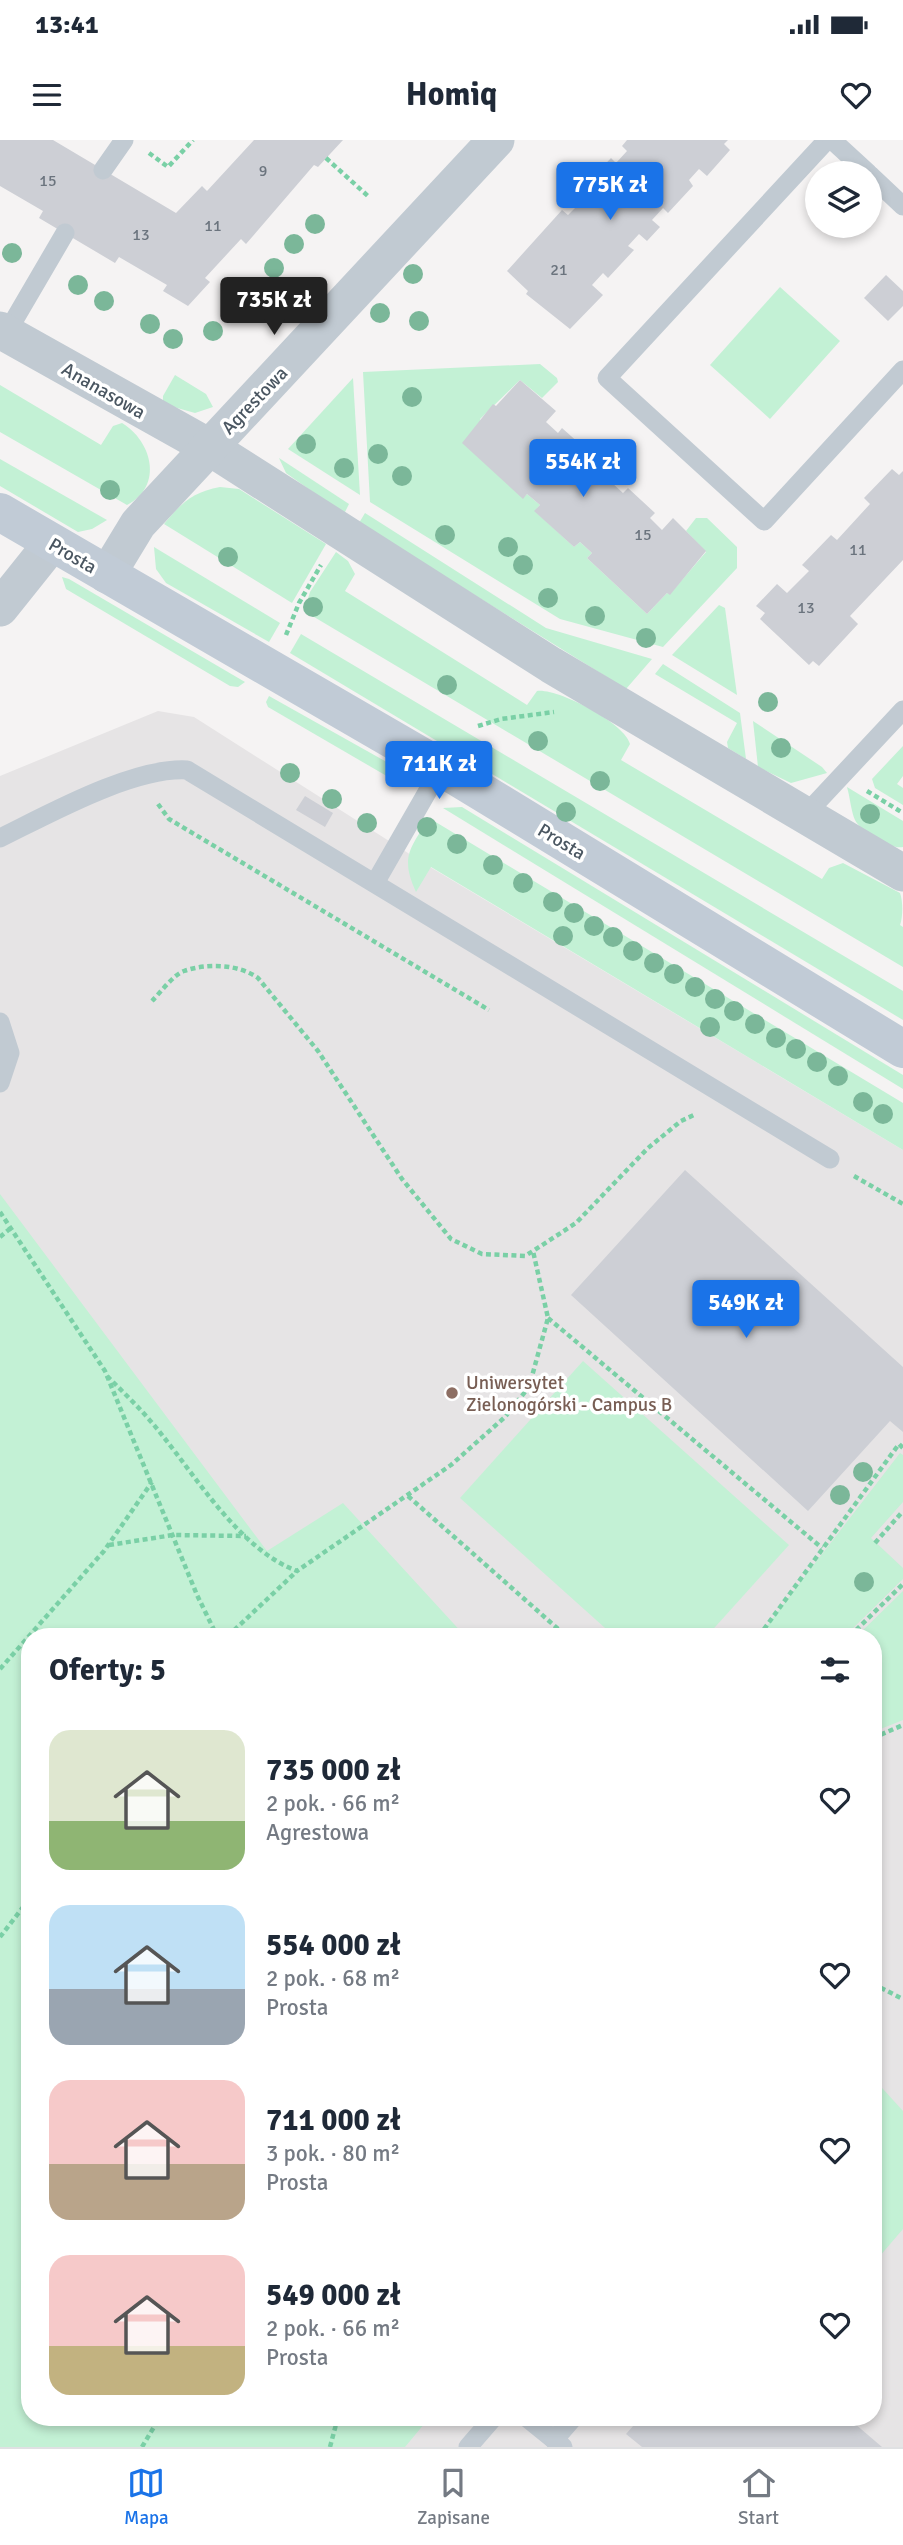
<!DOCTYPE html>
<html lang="pl">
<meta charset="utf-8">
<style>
:root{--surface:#fff;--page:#f6f6f7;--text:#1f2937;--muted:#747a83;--line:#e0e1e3;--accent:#1a73e8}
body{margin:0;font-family:Signika,sans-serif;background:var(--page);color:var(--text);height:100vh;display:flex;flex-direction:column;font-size:26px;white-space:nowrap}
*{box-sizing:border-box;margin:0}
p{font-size:23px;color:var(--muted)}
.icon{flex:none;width:38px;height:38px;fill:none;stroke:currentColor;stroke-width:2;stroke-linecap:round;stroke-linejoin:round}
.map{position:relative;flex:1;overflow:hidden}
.sheet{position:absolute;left:21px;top:1488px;width:861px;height:798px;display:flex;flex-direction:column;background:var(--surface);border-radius:28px;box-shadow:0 4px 10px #0003}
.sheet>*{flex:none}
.buttons{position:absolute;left:805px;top:21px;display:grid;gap:14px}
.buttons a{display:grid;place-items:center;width:77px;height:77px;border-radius:50%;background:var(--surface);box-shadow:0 4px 10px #0003;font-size:35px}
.price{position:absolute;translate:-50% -60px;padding:0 16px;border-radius:7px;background:var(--accent);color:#fff;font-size:23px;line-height:46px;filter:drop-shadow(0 2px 4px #0008)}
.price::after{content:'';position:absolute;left:50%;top:42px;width:21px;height:16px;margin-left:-10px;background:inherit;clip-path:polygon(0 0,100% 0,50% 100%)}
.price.selected{background:#222;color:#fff}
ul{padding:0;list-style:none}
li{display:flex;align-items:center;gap:21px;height:175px;padding:0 28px}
li span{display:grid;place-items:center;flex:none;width:196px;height:140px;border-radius:21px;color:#555}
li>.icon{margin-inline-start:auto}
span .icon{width:84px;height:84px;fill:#fffc;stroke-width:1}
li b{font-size:30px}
h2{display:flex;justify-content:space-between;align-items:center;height:84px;padding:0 28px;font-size:30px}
.status{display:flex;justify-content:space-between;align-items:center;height:49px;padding:0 35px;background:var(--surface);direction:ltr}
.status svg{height:19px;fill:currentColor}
header{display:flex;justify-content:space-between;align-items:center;height:91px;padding:0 28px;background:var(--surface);font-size:32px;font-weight:700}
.menu{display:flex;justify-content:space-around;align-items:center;height:98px;border-top:2px solid var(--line);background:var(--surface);font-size:19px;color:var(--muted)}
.menu a{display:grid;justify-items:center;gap:4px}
.menu .selected{color:var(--accent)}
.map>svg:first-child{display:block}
.education{fill:#e6e4e5;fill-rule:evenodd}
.green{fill:#c3f1d5}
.building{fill:#cdcfd5}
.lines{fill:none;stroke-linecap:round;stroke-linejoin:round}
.path{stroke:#7ad0a6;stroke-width:4.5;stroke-dasharray:5 3.5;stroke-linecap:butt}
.lane{stroke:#c1cad2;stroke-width:19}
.street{stroke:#c1cad2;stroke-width:37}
.secondary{stroke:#c1cbd6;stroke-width:38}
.tree{fill:#7bb799}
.education-dot{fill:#8d6e63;stroke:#fff;stroke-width:2.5}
.labels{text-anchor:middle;stroke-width:7;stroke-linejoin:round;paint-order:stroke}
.number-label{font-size:16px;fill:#6b747e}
.street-label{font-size:19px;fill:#4a5661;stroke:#fff}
.education-label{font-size:19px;fill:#785e54;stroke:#fff;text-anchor:start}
</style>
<div class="status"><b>13:41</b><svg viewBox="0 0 49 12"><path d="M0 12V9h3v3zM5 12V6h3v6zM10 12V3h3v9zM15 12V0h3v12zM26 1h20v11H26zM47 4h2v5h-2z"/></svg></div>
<header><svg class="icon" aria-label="menu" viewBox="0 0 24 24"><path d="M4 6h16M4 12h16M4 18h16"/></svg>Homiq<svg class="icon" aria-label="heart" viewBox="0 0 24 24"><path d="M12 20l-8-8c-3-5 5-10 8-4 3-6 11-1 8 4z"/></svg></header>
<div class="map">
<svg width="903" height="2307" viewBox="0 0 903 2307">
<rect width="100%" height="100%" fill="#f5f3f3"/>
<path class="education" d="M 158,571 L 194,577 L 430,727 L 903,1010 L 903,2307 L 0,2307 L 0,636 ZM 30,1496 L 873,1496 L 873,2277 L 30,2277 Z"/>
<g class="green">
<polygon points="780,147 840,201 770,279 710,225"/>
<polygon points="540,224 557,238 558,242 542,258 520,240 480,279 523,358 527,354 540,365 535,371 574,407 580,402 592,413 587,418 647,474 667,453 670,454 706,412 686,391 696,378 707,378 737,407 737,428 663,507 560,479 370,362 363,232"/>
<polygon points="175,235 206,254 213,267 195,273 163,264 163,256"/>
<polygon points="353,238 360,355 288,309"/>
<path d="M 0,245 L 101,305 L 113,286 L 122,283 C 152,301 164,346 127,365 L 0,292 Z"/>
<polygon points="279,318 349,364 344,374 286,333"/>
<polygon points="0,319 107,380 92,389 78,392 0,346"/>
<path d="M 220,347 L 239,349 L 326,404 L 292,463 L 164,384 C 181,363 193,352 220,347 Z"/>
<polygon points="365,373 546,488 652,519 626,549 359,383"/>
<polygon points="154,407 280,483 269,502 166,443 156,429"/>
<path d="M 336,412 L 348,421 L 355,434 L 345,451 L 527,565 L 537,551 C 558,548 626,584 630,604 L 621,620 L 822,739 L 829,728 L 843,723 L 900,753 C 903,761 903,777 900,785 L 903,787 L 903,827 L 304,471 L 310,452 Z"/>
<polygon points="62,437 69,439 245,542 238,547 230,546 66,449"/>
<polygon points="719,465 725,468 737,555 672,515"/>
<polygon points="301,494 903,851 903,880 290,513"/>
<polygon points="663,524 740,573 746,619 728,608 727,602 737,583 655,534"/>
<polygon points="269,556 392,625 397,642 268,567 266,562"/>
<polygon points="753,581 822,627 827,633 791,643 758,627"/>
<polygon points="903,606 903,636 897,644 903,648 903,665 875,648 872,639"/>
<path d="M 847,647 L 903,681 L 903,707 C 891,710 861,692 855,680 C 851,671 850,657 847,647 Z"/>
<polygon points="462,667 903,935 903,949 443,668"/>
<path d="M 429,678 L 903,963 L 903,1010 L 431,727 L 416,752 C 400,717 410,709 429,678 Z"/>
<polygon points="0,1054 267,1411 343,1363 465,1496 30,1496 30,2277 430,2277 405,2307 0,2307"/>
<polygon points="583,1221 789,1405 707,1496 614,1496 460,1358"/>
<polygon points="900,1313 903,1315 903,1362 871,1398 903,1428 903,1439 845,1496 762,1496 769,1483"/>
<polygon points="903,1451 903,1580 873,1592 873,1496 857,1496"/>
<polygon points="873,1938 903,1971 903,2089 873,2124"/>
</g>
<g class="building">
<polygon points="0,0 53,0 176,73 202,46 207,51 254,0 343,0 318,27 314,25 246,104 241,99 205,138 210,142 188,166 163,151 167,145 119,117 115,123 39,78 43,71 0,46"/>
<polygon points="627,0 728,0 724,4 730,10 707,36 699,29 689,40 693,46 668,73 663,68 652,80 660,87 647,101 639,94 628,106 634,110 608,138 603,133 592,145 603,155 570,189 526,154 528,151 507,131 562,70 568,75 580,63 574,57 611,18 616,23 627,11 622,6"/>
<polygon points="886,135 903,151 903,166 888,181 864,158"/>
<polygon points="520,240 556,271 546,282 558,293 562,288 590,313 585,318 597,329 604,322 617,335 611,342 623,353 628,348 655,373 650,378 662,390 673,378 706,411 670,455 667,453 647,474 587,418 592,413 580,402 574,407 534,371 540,365 527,354 523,359 462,303 493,264 496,266"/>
<polygon points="892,329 899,335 903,331 903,420 850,476 858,484 819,526 813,521 809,525 760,479 765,473 756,466 777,444 787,453 809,431 802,425 831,395 837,400 870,364 864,358"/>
<polygon points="305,656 333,673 325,687 296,670"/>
<polygon points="685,1030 903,1227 903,1292 890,1281 808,1371 571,1155"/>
<polygon points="641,2277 847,2277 882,2307 642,2307 626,2294"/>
</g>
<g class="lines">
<g class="path">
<polyline points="149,13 168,27 193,0"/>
<polyline points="326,18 369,57"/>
<polyline points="286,495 299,463 321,425"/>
<polyline points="478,586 501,579 554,572"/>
<polyline points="867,651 903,673"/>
<polyline points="158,664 169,679 489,870"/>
<path d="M 152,861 C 160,853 173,835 184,831 C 207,823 239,824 258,838 L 318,911 L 402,1039 L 451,1099 L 482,1114 L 525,1116 L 533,1111 L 576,1083 L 648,1008 L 681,981 L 696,974"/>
<polyline points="854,1036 903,1064"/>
<polyline points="0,1072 105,1231 197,1455 217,1496"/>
<polyline points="0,1097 12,1087"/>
<polyline points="548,1178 822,1408"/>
<path d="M 107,1236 C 126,1255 146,1274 162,1295 C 199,1341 241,1410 297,1431 L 451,1325 L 505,1277 L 529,1247 L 548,1178 L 533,1111"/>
<polyline points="408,1356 566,1496"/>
<polyline points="875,1403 903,1371"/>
<polyline points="109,1405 173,1395 246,1396"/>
<polyline points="228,1496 297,1431"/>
<polyline points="759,1496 899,1304 903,1308"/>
<polyline points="850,1496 903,1444"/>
<polyline points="0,1529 104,1411 152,1342"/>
<polyline points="873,1598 903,1585"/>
<polyline points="0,1797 30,1758"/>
<polyline points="873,1844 903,1859"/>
<polyline points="142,2307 160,2277"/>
<polyline points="330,2307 338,2277"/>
</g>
<g class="lane">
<polyline points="827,0 607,238 764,381 903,230"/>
<polyline points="832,0 868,33"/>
<polyline points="103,30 124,0"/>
<polyline points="870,35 903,66"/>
<polyline points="6,194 65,93"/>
<polyline points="804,676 903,570"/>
<path d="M 0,698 C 49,674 133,627 187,630 L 830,1019"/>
<polyline points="375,743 441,628"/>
<polyline points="0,882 10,913 0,943"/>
<polyline points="526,2277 563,2307"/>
<polyline points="554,2300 574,2277"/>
<polyline points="468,2307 494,2277"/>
</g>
<g class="street">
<polyline points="0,190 209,307 551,525 903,733"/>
<polyline points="107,435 138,384 496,0"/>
<polyline points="0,468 52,403"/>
</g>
<polyline class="secondary" points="0,372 457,637 903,909"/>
</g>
<g class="tree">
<circle cx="315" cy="84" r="10"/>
<circle cx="294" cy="104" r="10"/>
<circle cx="12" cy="113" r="10"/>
<circle cx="274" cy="128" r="10"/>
<circle cx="413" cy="134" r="10"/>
<circle cx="78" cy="145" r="10"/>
<circle cx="256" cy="150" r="10"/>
<circle cx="104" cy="161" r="10"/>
<circle cx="239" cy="173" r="10"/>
<circle cx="380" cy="173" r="10"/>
<circle cx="419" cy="181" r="10"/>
<circle cx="150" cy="184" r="10"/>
<circle cx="213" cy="191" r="10"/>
<circle cx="173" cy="199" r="10"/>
<circle cx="412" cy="257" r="10"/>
<circle cx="306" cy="304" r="10"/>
<circle cx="378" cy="314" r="10"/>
<circle cx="344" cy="328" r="10"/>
<circle cx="402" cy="336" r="10"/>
<circle cx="110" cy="350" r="10"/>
<circle cx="445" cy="395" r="10"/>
<circle cx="508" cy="407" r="10"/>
<circle cx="228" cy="417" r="10"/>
<circle cx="523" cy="425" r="10"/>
<circle cx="548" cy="458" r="10"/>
<circle cx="313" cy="467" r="10"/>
<circle cx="595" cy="476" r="10"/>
<circle cx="646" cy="498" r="10"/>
<circle cx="447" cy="545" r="10"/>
<circle cx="768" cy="562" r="10"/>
<circle cx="538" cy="601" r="10"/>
<circle cx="781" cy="608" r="10"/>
<circle cx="290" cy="633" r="10"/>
<circle cx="600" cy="641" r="10"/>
<circle cx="332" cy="659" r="10"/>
<circle cx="566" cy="672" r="10"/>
<circle cx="870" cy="674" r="10"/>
<circle cx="367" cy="683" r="10"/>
<circle cx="427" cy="687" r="10"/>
<circle cx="457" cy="704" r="10"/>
<circle cx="493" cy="725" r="10"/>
<circle cx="523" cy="743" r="10"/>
<circle cx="553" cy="762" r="10"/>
<circle cx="574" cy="773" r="10"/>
<circle cx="594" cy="786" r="10"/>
<circle cx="563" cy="796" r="10"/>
<circle cx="613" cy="797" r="10"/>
<circle cx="633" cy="811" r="10"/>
<circle cx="654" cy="823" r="10"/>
<circle cx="674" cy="834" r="10"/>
<circle cx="695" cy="847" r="10"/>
<circle cx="715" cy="859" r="10"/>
<circle cx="734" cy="871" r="10"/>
<circle cx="755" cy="884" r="10"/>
<circle cx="710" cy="887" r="10"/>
<circle cx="776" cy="898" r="10"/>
<circle cx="796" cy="909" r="10"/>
<circle cx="817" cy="922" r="10"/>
<circle cx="838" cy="936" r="10"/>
<circle cx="863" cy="962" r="10"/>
<circle cx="883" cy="974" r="10"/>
<circle cx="863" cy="1332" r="10"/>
<circle cx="840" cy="1355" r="10"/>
<circle cx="864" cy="1442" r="10"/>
</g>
<circle class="education-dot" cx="452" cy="1253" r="7"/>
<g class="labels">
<g class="number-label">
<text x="263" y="36">9</text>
<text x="48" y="46">15</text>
<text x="213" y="91">11</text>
<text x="141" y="100">13</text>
<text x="559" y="135">21</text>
<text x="643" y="400">15</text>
<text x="858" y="415">11</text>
<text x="806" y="473">13</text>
</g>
<g class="street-label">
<text transform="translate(104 250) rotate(30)" y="7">Ananasowa</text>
<text transform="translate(254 260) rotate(-46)" y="7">Agrestowa</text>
<text transform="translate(73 415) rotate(30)" y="7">Prosta</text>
<text transform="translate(562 701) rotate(31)" y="7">Prosta</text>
</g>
<g class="education-label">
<text x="466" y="1249">Uniwersytet<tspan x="466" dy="22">Zielonogórski - Campus B</tspan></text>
</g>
</g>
</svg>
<div class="buttons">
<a><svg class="icon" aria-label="layers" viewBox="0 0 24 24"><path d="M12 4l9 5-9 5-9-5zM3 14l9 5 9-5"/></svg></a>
</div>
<b class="price" style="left:610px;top:82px">775K zł</b>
<b class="price selected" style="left:274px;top:197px">735K zł</b>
<b class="price" style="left:583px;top:359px">554K zł</b>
<b class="price" style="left:439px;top:661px">711K zł</b>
<b class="price" style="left:746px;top:1200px">549K zł</b>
<section class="sheet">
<h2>Oferty: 5<svg class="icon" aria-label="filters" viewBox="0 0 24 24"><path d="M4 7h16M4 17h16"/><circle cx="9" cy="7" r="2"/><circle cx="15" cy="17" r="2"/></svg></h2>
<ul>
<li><span style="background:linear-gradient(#dfe7d0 65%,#8fb573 0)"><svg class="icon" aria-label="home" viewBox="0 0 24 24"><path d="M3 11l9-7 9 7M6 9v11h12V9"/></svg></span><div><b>735 000 zł</b><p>2 pok. · 66 m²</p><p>Agrestowa</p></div><svg class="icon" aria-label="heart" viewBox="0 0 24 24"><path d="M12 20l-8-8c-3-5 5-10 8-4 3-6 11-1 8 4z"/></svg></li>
<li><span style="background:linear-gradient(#bfe0f5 60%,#9aa5b1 0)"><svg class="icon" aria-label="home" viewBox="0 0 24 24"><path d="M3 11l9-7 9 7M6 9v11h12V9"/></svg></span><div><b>554 000 zł</b><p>2 pok. · 68 m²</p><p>Prosta</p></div><svg class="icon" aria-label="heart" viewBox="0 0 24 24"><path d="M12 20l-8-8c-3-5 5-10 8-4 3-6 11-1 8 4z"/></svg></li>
<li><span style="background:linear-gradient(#f6c9c9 60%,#b9a48a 0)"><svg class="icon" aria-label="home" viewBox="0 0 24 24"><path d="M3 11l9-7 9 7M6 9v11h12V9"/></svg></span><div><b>711 000 zł</b><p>3 pok. · 80 m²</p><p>Prosta</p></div><svg class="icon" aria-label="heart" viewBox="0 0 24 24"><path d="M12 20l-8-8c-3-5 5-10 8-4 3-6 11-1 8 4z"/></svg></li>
<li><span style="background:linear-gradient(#f6c9c9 65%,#c2b280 0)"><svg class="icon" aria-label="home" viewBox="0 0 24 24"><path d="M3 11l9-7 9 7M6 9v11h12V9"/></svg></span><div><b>549 000 zł</b><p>2 pok. · 66 m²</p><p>Prosta</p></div><svg class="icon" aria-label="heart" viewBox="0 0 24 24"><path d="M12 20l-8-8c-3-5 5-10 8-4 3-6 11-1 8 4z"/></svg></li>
</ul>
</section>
</div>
<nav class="menu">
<a class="selected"><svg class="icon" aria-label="map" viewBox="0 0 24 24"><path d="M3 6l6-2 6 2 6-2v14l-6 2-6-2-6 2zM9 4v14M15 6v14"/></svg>Mapa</a>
<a><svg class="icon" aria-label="saved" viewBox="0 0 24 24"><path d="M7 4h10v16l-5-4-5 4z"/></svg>Zapisane</a>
<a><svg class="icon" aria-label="home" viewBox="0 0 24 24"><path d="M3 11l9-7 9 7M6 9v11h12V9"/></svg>Start</a>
</nav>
